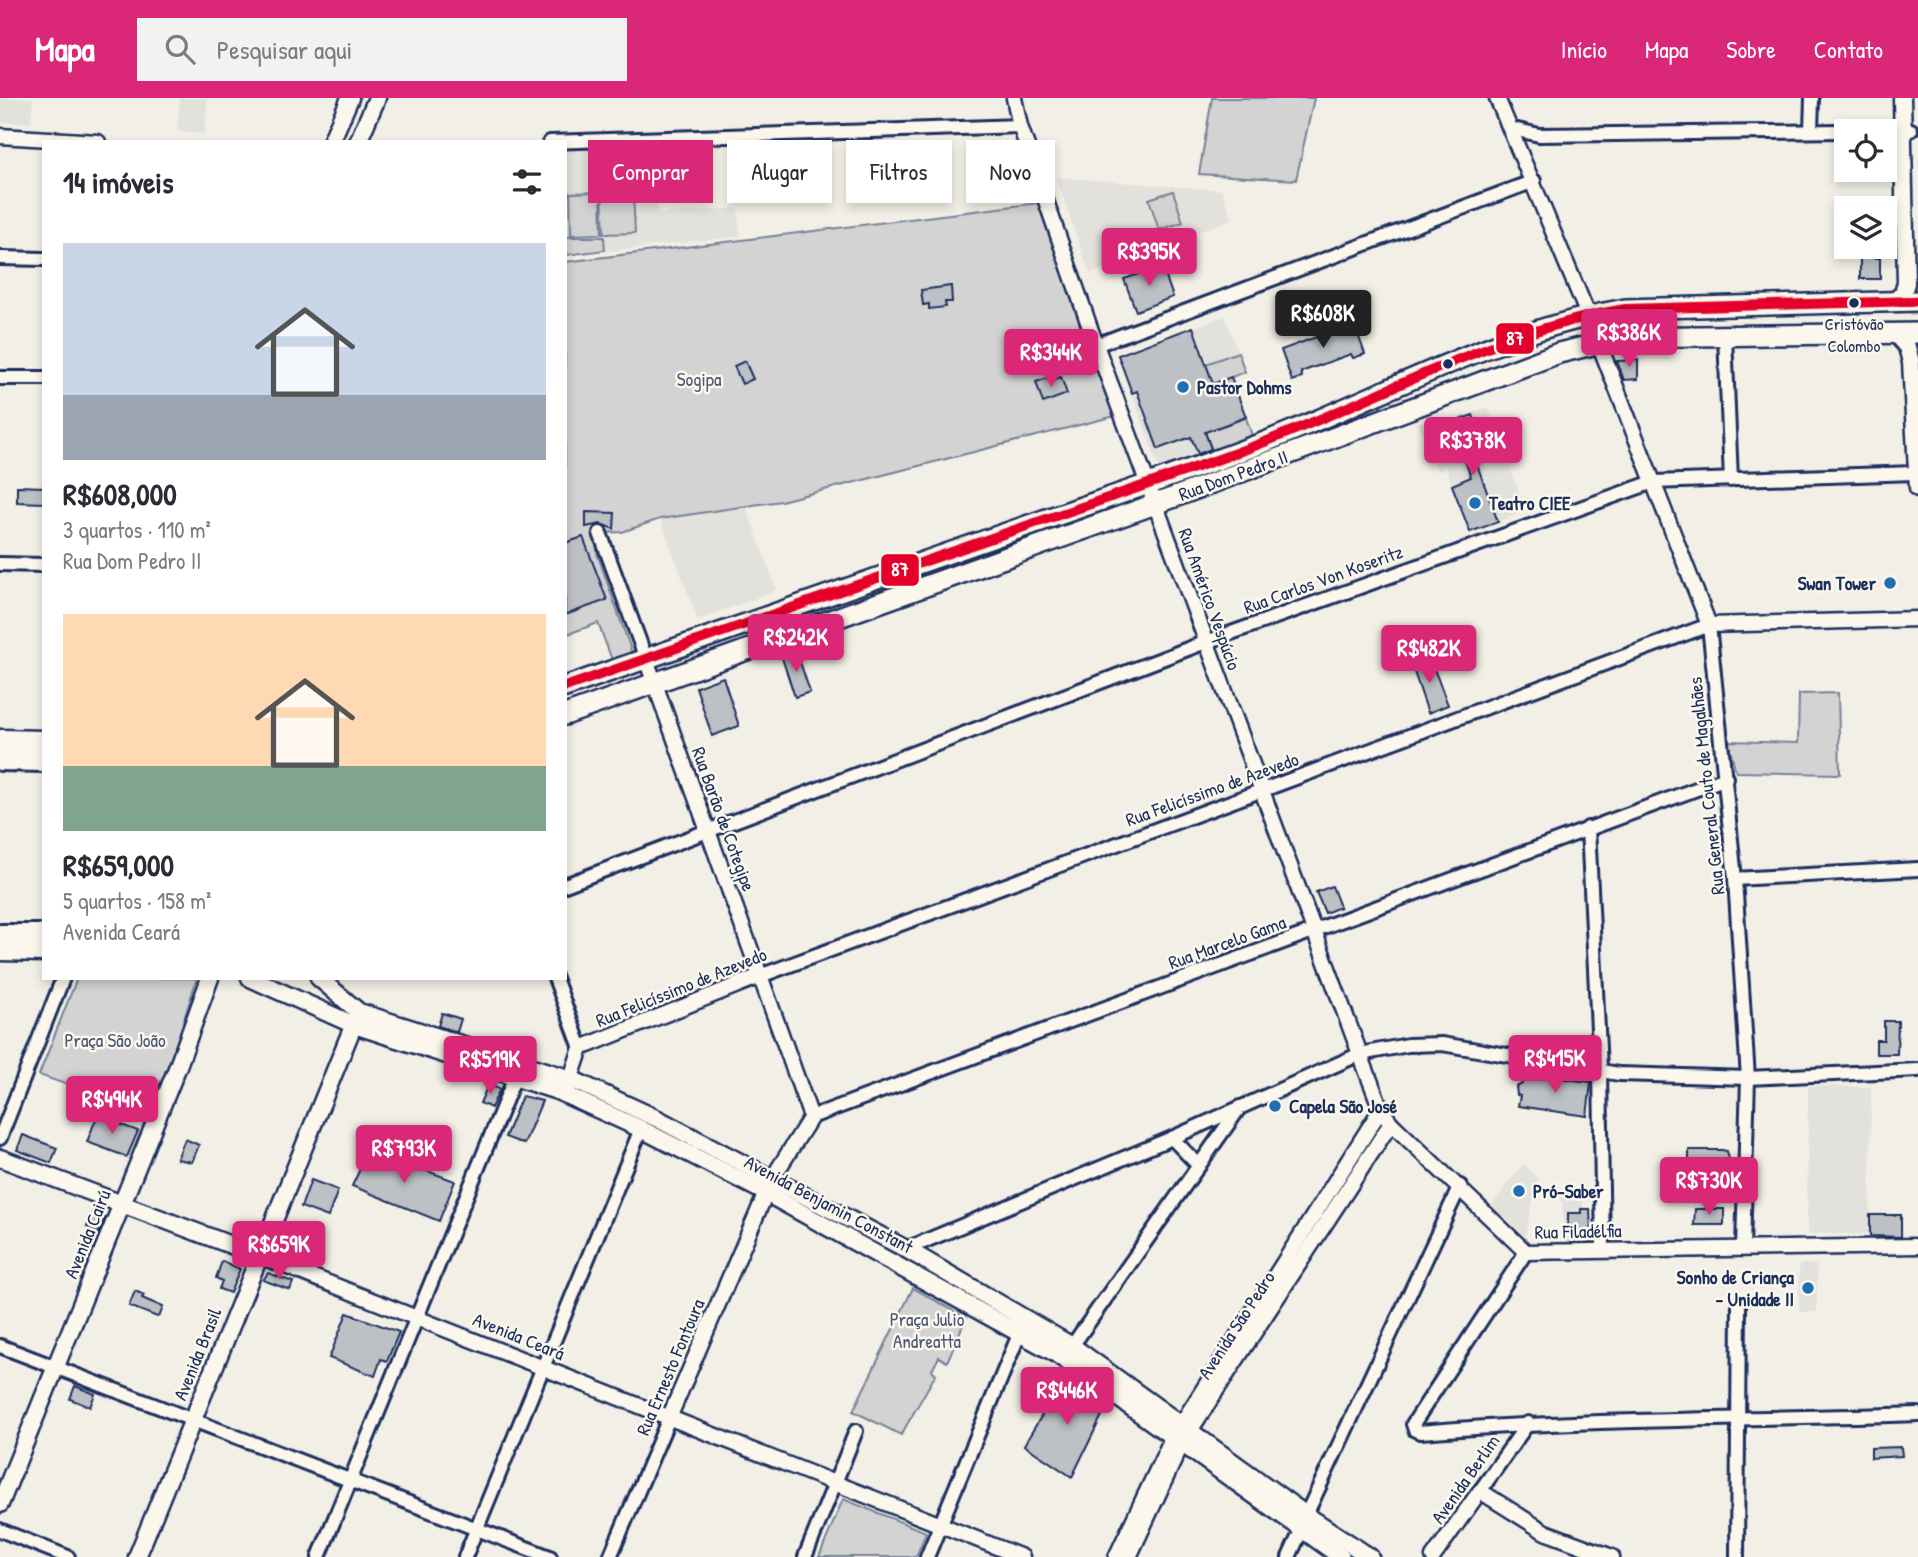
<!DOCTYPE html>
<html lang="pt">
<meta charset="utf-8">
<style>
:root{--surface:#fff;--page:#f2f2f3;--text:#2b2b33;--muted:#7c7c81;--accent:#db2777}
body{margin:0;font-family:"Patrick Hand",sans-serif;background:var(--page);color:var(--text);height:100vh;display:flex;flex-direction:column;font-size:26px;white-space:nowrap}
*{box-sizing:border-box;margin:0}
p{font-size:23px;color:var(--muted)}
.icon{flex:none;width:38px;height:38px;fill:none;stroke:currentColor;stroke-width:2;stroke-linecap:round;stroke-linejoin:round}
.map{position:relative;flex:1;overflow:hidden}
.sheet{position:absolute;left:42px;top:42px;width:525px;height:840px;display:flex;flex-direction:column;background:var(--surface);border-radius:0px;box-shadow:0 4px 10px #0003}
.sheet>*{flex:none}
.top-card{position:absolute;left:588px;top:42px;width:665px;height:63px;display:flex;gap:14px}
.controls{position:absolute;left:1834px;top:21px;display:grid;gap:14px}
.controls a{display:grid;place-items:center;width:63px;height:63px;border-radius:0px;background:var(--surface);box-shadow:0 4px 10px #0003;font-size:35px}
.price{position:absolute;translate:-50% -60px;padding:0 16px;border-radius:7px;background:var(--accent);color:#fff;font-size:23px;line-height:46px;filter:drop-shadow(0 2px 4px #0008)}
.price::after{content:'';position:absolute;left:50%;top:42px;width:21px;height:16px;margin-left:-10px;background:inherit;clip-path:polygon(0 0,100% 0,50% 100%)}
.price.selected{background:#222;color:#fff}
ul{padding:0;list-style:none}
li{display:grid;align-content:center;gap:14px;height:371px;padding:0 21px}
li span{display:grid;place-items:center;height:217px;border-radius:0px;color:#555}
li>.icon{margin-inline-start:auto}
span .icon{width:126px;height:126px;fill:#fffc;stroke-width:1}
li b{font-size:30px}
h2{display:flex;justify-content:space-between;align-items:center;height:84px;padding:0 21px;font-size:30px}
.tag{padding:0 24px;border-radius:0px;background:var(--surface);box-shadow:0 4px 10px #0003;font-size:24px;line-height:63px}
.tag.selected{background:var(--accent);color:#fff}
header{display:flex;align-items:center;gap:42px;box-sizing:border-box;height:98px;padding:0 35px;background:var(--accent);color:#fff}
header strong{font-size:33px}
nav{display:flex;gap:38px;margin-inline-start:auto;font-size:24px}
.search{width:490px;height:63px;background:var(--page);display:flex;align-items:center;gap:18px;box-sizing:border-box;padding:0 24px;border-radius:0px;color:var(--muted);font-size:26px}
.map>svg:first-child{display:block}
.built{fill:#e2e1dc}
.green{fill:#d2d3d2;stroke:#768198;stroke-width:2}
.building{fill:#bdc0c4;stroke:#1b2f5e;stroke-width:2}
.lines{fill:none;stroke-linecap:round;stroke-linejoin:round}
.secondary-tunnel{stroke:#c7c9cb;stroke-width:16;stroke-dasharray:16 8;stroke-linecap:butt}
.minor-casing{stroke:#1b2f5e;stroke-width:18}
.tertiary-casing{stroke:#1b2f5e;stroke-width:19}
.secondary-casing{stroke:#1b2f5e;stroke-width:21}
.primary-casing{stroke:#1b2f5e;stroke-width:24}
.minor{stroke:#fbf7ec;stroke-width:12}
.tertiary{stroke:#fbf7ec;stroke-width:14}
.secondary{stroke:#fbf7ec;stroke-width:16}
.primary{stroke:#fbf7ec;stroke-width:19}
.bus-1-casing{stroke:#fbf7ec;stroke-width:16}
.bus-1{stroke:#e4002b;stroke-width:10}
.bus-dot{fill:#1b2f5e;stroke:#fbf7ec;stroke-width:2.5}
.poi-dot{fill:#1f6fb2;stroke:#fbf7ec;stroke-width:2.5}
.labels{text-anchor:middle;stroke-width:5;stroke-linejoin:round;paint-order:stroke}
.bus-label{font-size:17px;fill:#1b2f5e;stroke:#fbf7ec}
.park-label{font-size:19px;fill:#49587b;stroke:#fbf7ec}
.poi-label{font-size:19px;font-weight:bold;fill:#1b2f5e;stroke:#fbf7ec;text-anchor:start}
.street-label{font-size:19px;fill:#1b2f5e;stroke:#fbf7ec}
.line-badge{stroke:#fbf7ec;stroke-width:2.5}
.badge-label{font-size:19px;text-anchor:middle;font-weight:bold;fill:#fff}
</style>
<header>
<strong>Mapa</strong>
<div class="search"><svg class="icon" aria-label="search" viewBox="0 0 24 24"><circle cx="10" cy="10" r="6"/><path d="M15 15l6 6"/></svg>Pesquisar aqui</div>
<nav><a>Início</a><a>Mapa</a><a>Sobre</a><a>Contato</a></nav>
</header>
<div class="map">
<svg width="1918" height="1459" viewBox="0 0 1918 1459">
<rect width="100%" height="100%" fill="#f2efe6"/>
<filter id="ink" filterUnits="userSpaceOnUse"><feTurbulence type="fractalNoise" baseFrequency=".0143" numOctaves="2"/><feDisplacementMap in="SourceGraphic" scale="14" xChannelSelector="R" yChannelSelector="G"/><feConvolveMatrix kernelMatrix="1 2 1 2 8 2 1 2 1" color-interpolation-filters="sRGB"/></filter>
<g filter="url(#ink)">
<g class="built">
<polygon points="0,0 33,0 31,25 0,24"/>
<polygon points="180,0 208,0 204,36 177,34"/>
<polygon points="656,50 658,116 737,110 741,138 565,158 565,53"/>
<polygon points="1056,79 1222,92 1232,121 1090,176"/>
<polygon points="1225,218 1245,274 1231,279 1252,337 1159,370 1118,257"/>
<polygon points="1488,309 1526,413 1470,434 1446,370 1437,373 1418,324 1451,323"/>
<polygon points="746,408 777,492 698,522 660,421"/>
<polygon points="1808,988 1871,989 1870,1136 1807,1136"/>
<polygon points="1523,1066 1538,1080 1525,1138 1492,1107"/>
<polygon points="1562,1094 1583,1094 1585,1146 1564,1147"/>
<rect x="1799" y="1166" width="18" height="48"/>
</g>
<g class="green">
<polygon points="1212,0 1314,0 1296,82 1199,76"/>
<polygon points="633,93 635,135 604,136 602,94"/>
<polygon points="1173,93 1183,124 1159,132 1149,101"/>
<polygon points="601,94 602,136 571,137 570,95"/>
<polygon points="1038,105 1115,318 781,403 660,421 622,434 598,435 597,455 632,555 612,562 598,525 565,537 565,164"/>
<polygon points="565,139 604,139 605,152 567,157"/>
<polygon points="1238,254 1245,274 1213,286 1206,266"/>
<polygon points="1246,320 1252,337 1212,352 1205,334"/>
<polygon points="1838,595 1840,676 1736,674 1728,643 1798,645 1799,596"/>
<polygon points="77,880 197,880 173,956 147,1019 87,996 88,994 39,977"/>
<polygon points="913,1190 966,1220 947,1264 939,1259 932,1272 936,1276 901,1337 853,1313"/>
<polygon points="843,1401 926,1434 916,1459 819,1459"/>
</g>
<g class="building">
<polygon points="1860,153 1873,153 1873,160 1880,160 1880,181 1860,181"/>
<polygon points="1162,168 1173,199 1136,213 1124,181"/>
<polygon points="951,188 952,204 945,204 946,209 929,211 929,206 923,207 921,192"/>
<polygon points="1354,225 1365,256 1353,260 1351,256 1301,274 1302,279 1292,283 1281,252"/>
<polygon points="1193,229 1213,286 1231,279 1246,319 1205,334 1211,351 1198,356 1191,339 1158,351 1137,293 1132,295 1118,257"/>
<polygon points="1638,262 1638,281 1624,282 1617,263"/>
<polygon points="745,263 753,281 742,286 734,268"/>
<polygon points="1054,278 1055,281 1061,279 1067,296 1043,305 1036,284"/>
<polygon points="1473,317 1489,359 1476,364 1498,424 1470,434 1452,387 1471,379 1451,325"/>
<polygon points="17,388 44,389 44,405 17,404"/>
<polygon points="586,414 615,415 614,431 601,426 586,429"/>
<polygon points="583,439 607,502 565,517 565,445"/>
<polygon points="796,552 810,594 795,599 781,557"/>
<polygon points="1429,558 1448,607 1428,615 1411,565"/>
<polygon points="723,579 739,628 712,638 696,589"/>
<polygon points="1332,788 1340,809 1325,815 1316,794"/>
<polygon points="442,915 461,921 457,934 438,928"/>
<polygon points="1884,923 1898,923 1897,956 1876,956 1876,942 1884,942"/>
<polygon points="1523,976 1591,984 1587,1018 1518,1008 1520,998 1517,997 1516,989 1522,986"/>
<polygon points="488,987 500,991 491,1010 480,1005"/>
<polygon points="522,998 542,1003 524,1046 505,1039"/>
<polygon points="97,1018 138,1033 127,1059 87,1044"/>
<polygon points="23,1037 57,1050 51,1065 17,1052"/>
<polygon points="185,1041 199,1047 192,1064 177,1061"/>
<polygon points="369,1052 455,1083 439,1123 352,1088"/>
<polygon points="1689,1052 1722,1052 1727,1053 1729,1061 1728,1064 1722,1065 1689,1064"/>
<polygon points="311,1082 338,1092 328,1119 301,1109"/>
<polygon points="1581,1111 1590,1111 1591,1134 1568,1134 1568,1115 1581,1115"/>
<polygon points="1695,1111 1724,1111 1724,1127 1694,1127"/>
<polygon points="92,1115 105,1120 98,1136 87,1129"/>
<polygon points="1870,1117 1901,1117 1901,1139 1870,1138"/>
<polygon points="222,1163 240,1171 230,1195 219,1191 222,1183 216,1180"/>
<polygon points="268,1175 293,1184 290,1192 263,1182"/>
<polygon points="135,1193 144,1197 142,1200 163,1209 160,1217 157,1219 129,1208"/>
<polygon points="347,1215 399,1234 387,1263 381,1261 375,1278 329,1260"/>
<polygon points="1065,1279 1107,1307 1072,1379 1024,1347"/>
<polygon points="75,1288 95,1296 90,1309 70,1301"/>
<polygon points="1901,1349 1902,1358 1871,1360 1871,1350"/>
</g>
<g class="lines">
<polyline class="secondary-tunnel" points="1917,183 1918,217"/>
<g class="minor-casing">
<g id="minor">
<polyline points="1513,31 1539,37 1911,32"/>
<polyline points="1811,33 1812,0"/>
<polyline points="550,44 1020,28"/>
<polyline points="0,160 44,161"/>
<polyline points="1725,238 1731,382"/>
<polyline points="1096,247 1534,83"/>
<polyline points="0,280 44,280"/>
<polyline points="600,435 646,561"/>
<polyline points="0,466 44,467"/>
<polyline points="0,666 44,667"/>
<polyline points="1588,730 1600,972 1603,1152"/>
<polyline points="1735,781 1918,771"/>
<polyline points="565,787 1206,544 1653,384 1915,375"/>
<polyline points="0,833 44,833"/>
<polyline points="760,878 1709,527 1735,781 1748,980 1743,1150"/>
<polyline points="555,880 581,950"/>
<polyline points="811,1019 1726,680"/>
<polyline points="0,1040 63,880"/>
<polyline points="1172,1040 1199,1068"/>
<polyline points="906,1151 1172,1040 1360,956 1408,947 1442,946 1619,976 1748,980 1918,972"/>
<path d="M 1526,1154 L 1413,1326 L 1415,1332 L 1420,1334 C 1586,1320 1752,1322 1918,1316"/>
<polyline points="0,1248 550,1459"/>
<polyline points="1072,1248 1240,1009"/>
<polyline points="1480,1393 1528,1325"/>
<polyline points="1306,1417 1460,1088"/>
<polyline points="0,1432 68,1459"/>
<polyline points="319,1459 515,979"/>
<polyline points="465,1459 641,1031"/>
<polyline points="610,1459 669,1320"/>
<polyline points="805,1459 856,1333"/>
<polyline points="927,1459 1020,1234"/>
<polyline points="1289,1459 1301,1433"/>
<polyline points="1737,1459 1739,1207"/>
</g>
</g>
<g class="tertiary-casing">
<g id="tertiary">
<polyline points="1014,0 1020,28 1096,247 1360,956 1381,1011 1391,1025 1526,1154 1918,1148"/>
<polyline points="1497,0 1588,217"/>
<polyline points="0,38 98,44"/>
<polyline points="1598,243 1709,527 1918,521"/>
<polyline points="646,561 811,1019 772,1081 669,1320"/>
<polyline points="567,992 581,950 760,878"/>
<polyline points="260,1158 1022,1459"/>
<polyline points="1182,1325 1381,1011"/>
<polyline points="1116,1459 1173,1338"/>
<polyline points="1129,1459 1182,1345 1391,1025"/>
<polyline points="1433,1459 1480,1393 1545,1434 1612,1459"/>
</g>
</g>
<g class="secondary-casing">
<g id="secondary">
<polyline points="331,44 350,0"/>
<polyline points="358,44 377,0"/>
<polyline points="1894,204 1903,195 1906,185 1902,0"/>
<polyline points="1895,235 1907,249 1911,264 1918,390"/>
<polyline points="0,640 44,641"/>
<polyline points="0,854 44,855"/>
<polyline points="250,880 354,927 557,993 641,1031 766,1095 1055,1255 1341,1459"/>
<polyline points="319,880 359,914 571,981 658,1021 906,1151 1072,1248 1306,1417 1370,1459"/>
<polyline points="0,1060 260,1158"/>
<polyline points="0,1406 178,968 210,880"/>
<polyline points="137,1459 358,916"/>
</g>
</g>
<g class="primary-casing">
<g id="primary">
<path d="M 565,589 C 713,537 861,485 1009,434 C 1089,406 1169,380 1249,350 C 1373,304 1493,233 1625,211 L 1918,203"/>
<polyline points="565,617 1172,400 1559,255 1625,239 1918,235"/>
<polyline points="0,653 44,654"/>
<polyline points="0,844 44,844"/>
</g>
</g>
<use href="#minor" class="minor"/>
<use href="#tertiary" class="tertiary"/>
<use href="#secondary" class="secondary"/>
<use href="#primary" class="primary"/>
<g class="bus-1-casing">
<path id="bus-1" d="M 565,589 C 713,537 861,485 1009,434 C 1089,406 1169,380 1249,350 C 1373,304 1493,233 1625,211 L 1918,203"/>
</g>
<use href="#bus-1" class="bus-1"/>
</g>
</g>
<g class="bus-dot">
<circle cx="1854" cy="205" r="6"/>
<circle cx="1448" cy="266" r="6"/>
</g>
<g class="poi-dot">
<circle cx="1183" cy="289" r="7"/>
<circle cx="1475" cy="405" r="7"/>
<circle cx="1890" cy="485" r="7"/>
<circle cx="1275" cy="1008" r="7"/>
<circle cx="1519" cy="1093" r="7"/>
<circle cx="1808" cy="1190" r="7"/>
</g>
<g class="labels">
<g class="bus-label">
<text x="1854" y="232">Cristóvão<tspan x="1854" dy="22">Colombo</tspan></text>
</g>
<g class="park-label">
<text x="699" y="288">Sogipa</text>
<text x="115" y="949">Praça São João</text>
<text x="927" y="1228">Praça Julio<tspan x="927" dy="22">Andreatta</tspan></text>
</g>
<g class="poi-label">
<text x="1197" y="296">Pastor Dohms</text>
<text x="1489" y="412">Teatro CIEE</text>
<text x="1876" y="492" text-anchor="end">Swan Tower</text>
<text x="1289" y="1015">Capela São José</text>
<text x="1533" y="1100">Pró-Saber</text>
<text x="1794" y="1186" text-anchor="end">Sonho de Criança<tspan x="1794" dy="22">- Unidade II</tspan></text>
</g>
<g class="street-label">
<text transform="translate(1233 377) rotate(-20)" y="7">Rua Dom Pedro II</text>
<text transform="translate(1323 481) rotate(-20)" y="7">Rua Carlos Von Koseritz</text>
<text transform="translate(1210 501) rotate(70)" y="7">Rua Américo Vespúcio</text>
<text transform="translate(1706 688) rotate(-96)" y="7">Rua General Couto de Magalhães</text>
<text transform="translate(1212 691) rotate(-20)" y="7">Rua Felicíssimo de Azevedo</text>
<text transform="translate(724 721) rotate(70)" y="7">Rua Barão de Cotegipe</text>
<text transform="translate(1227 844) rotate(-20)" y="7">Rua Marcelo Gama</text>
<text transform="translate(681 889) rotate(-22)" y="7">Rua Felicíssimo de Azevedo</text>
<text transform="translate(829 1106) rotate(28)" y="7">Avenida Benjamin Constant</text>
<text transform="translate(1578 1133) rotate(-1)" y="7">Rua Filadélfia</text>
<text transform="translate(87 1136) rotate(-68)" y="7">Avenida Cairú</text>
<text transform="translate(1236 1227) rotate(-57)" y="7">Avenida São Pedro</text>
<text transform="translate(519 1238) rotate(22)" y="7">Avenida Ceará</text>
<text transform="translate(197 1256) rotate(-68)" y="7">Avenida Brasil</text>
<text transform="translate(670 1269) rotate(-67)" y="7">Rua Ernesto Fontoura</text>
<text transform="translate(1465 1381) rotate(-55)" y="7">Avenida Berlim</text>
</g>
</g>
<g class="line-badge">
<rect x="1495" y="224" width="40" height="33" rx="7" fill="#e4002b"/>
<rect x="880" y="455" width="40" height="34" rx="7" fill="#e4002b"/>
</g>
<g class="badge-label">
<text x="1515" y="247">87</text>
<text x="900" y="478">87</text>
</g>
</svg>
<div class="controls">
<a><svg class="icon" aria-label="locate" viewBox="0 0 24 24"><circle cx="12" cy="12" r="6"/><path d="M12 2v4M12 18v4M2 12h4M18 12h4"/></svg></a>
<a><svg class="icon" aria-label="layers" viewBox="0 0 24 24"><path d="M12 4l9 5-9 5-9-5zM3 14l9 5 9-5"/></svg></a>
</div>
<b class="price" style="left:1149px;top:190px">R$395K</b>
<b class="price selected" style="left:1323px;top:252px">R$608K</b>
<b class="price" style="left:1629px;top:271px">R$386K</b>
<b class="price" style="left:1051px;top:291px">R$344K</b>
<b class="price" style="left:1473px;top:379px">R$378K</b>
<b class="price" style="left:796px;top:576px">R$242K</b>
<b class="price" style="left:1429px;top:587px">R$482K</b>
<b class="price" style="left:1555px;top:997px">R$415K</b>
<b class="price" style="left:490px;top:998px">R$519K</b>
<b class="price" style="left:112px;top:1038px">R$494K</b>
<b class="price" style="left:404px;top:1087px">R$793K</b>
<b class="price" style="left:1709px;top:1119px">R$730K</b>
<b class="price" style="left:279px;top:1183px">R$659K</b>
<b class="price" style="left:1067px;top:1329px">R$446K</b>
<div class="top-card">
<a class="tag selected">Comprar</a>
<a class="tag">Alugar</a>
<a class="tag">Filtros</a>
<a class="tag">Novo</a>
</div>
<section class="sheet">
<h2>14 imóveis<svg class="icon" aria-label="filters" viewBox="0 0 24 24"><path d="M4 7h16M4 17h16"/><circle cx="9" cy="7" r="2"/><circle cx="15" cy="17" r="2"/></svg></h2>
<ul>
<li><span style="background:linear-gradient(#c9d6e8 70%,#9aa5b1 0)"><svg class="icon" aria-label="home" viewBox="0 0 24 24"><path d="M3 11l9-7 9 7M6 9v11h12V9"/></svg></span><div><b>R$608,000</b><p>3 quartos · 110 m²</p><p>Rua Dom Pedro II</p></div></li>
<li><span style="background:linear-gradient(#ffd9b3 70%,#7fa58c 0)"><svg class="icon" aria-label="home" viewBox="0 0 24 24"><path d="M3 11l9-7 9 7M6 9v11h12V9"/></svg></span><div><b>R$659,000</b><p>5 quartos · 158 m²</p><p>Avenida Ceará</p></div></li>
</ul>
</section>
</div>
